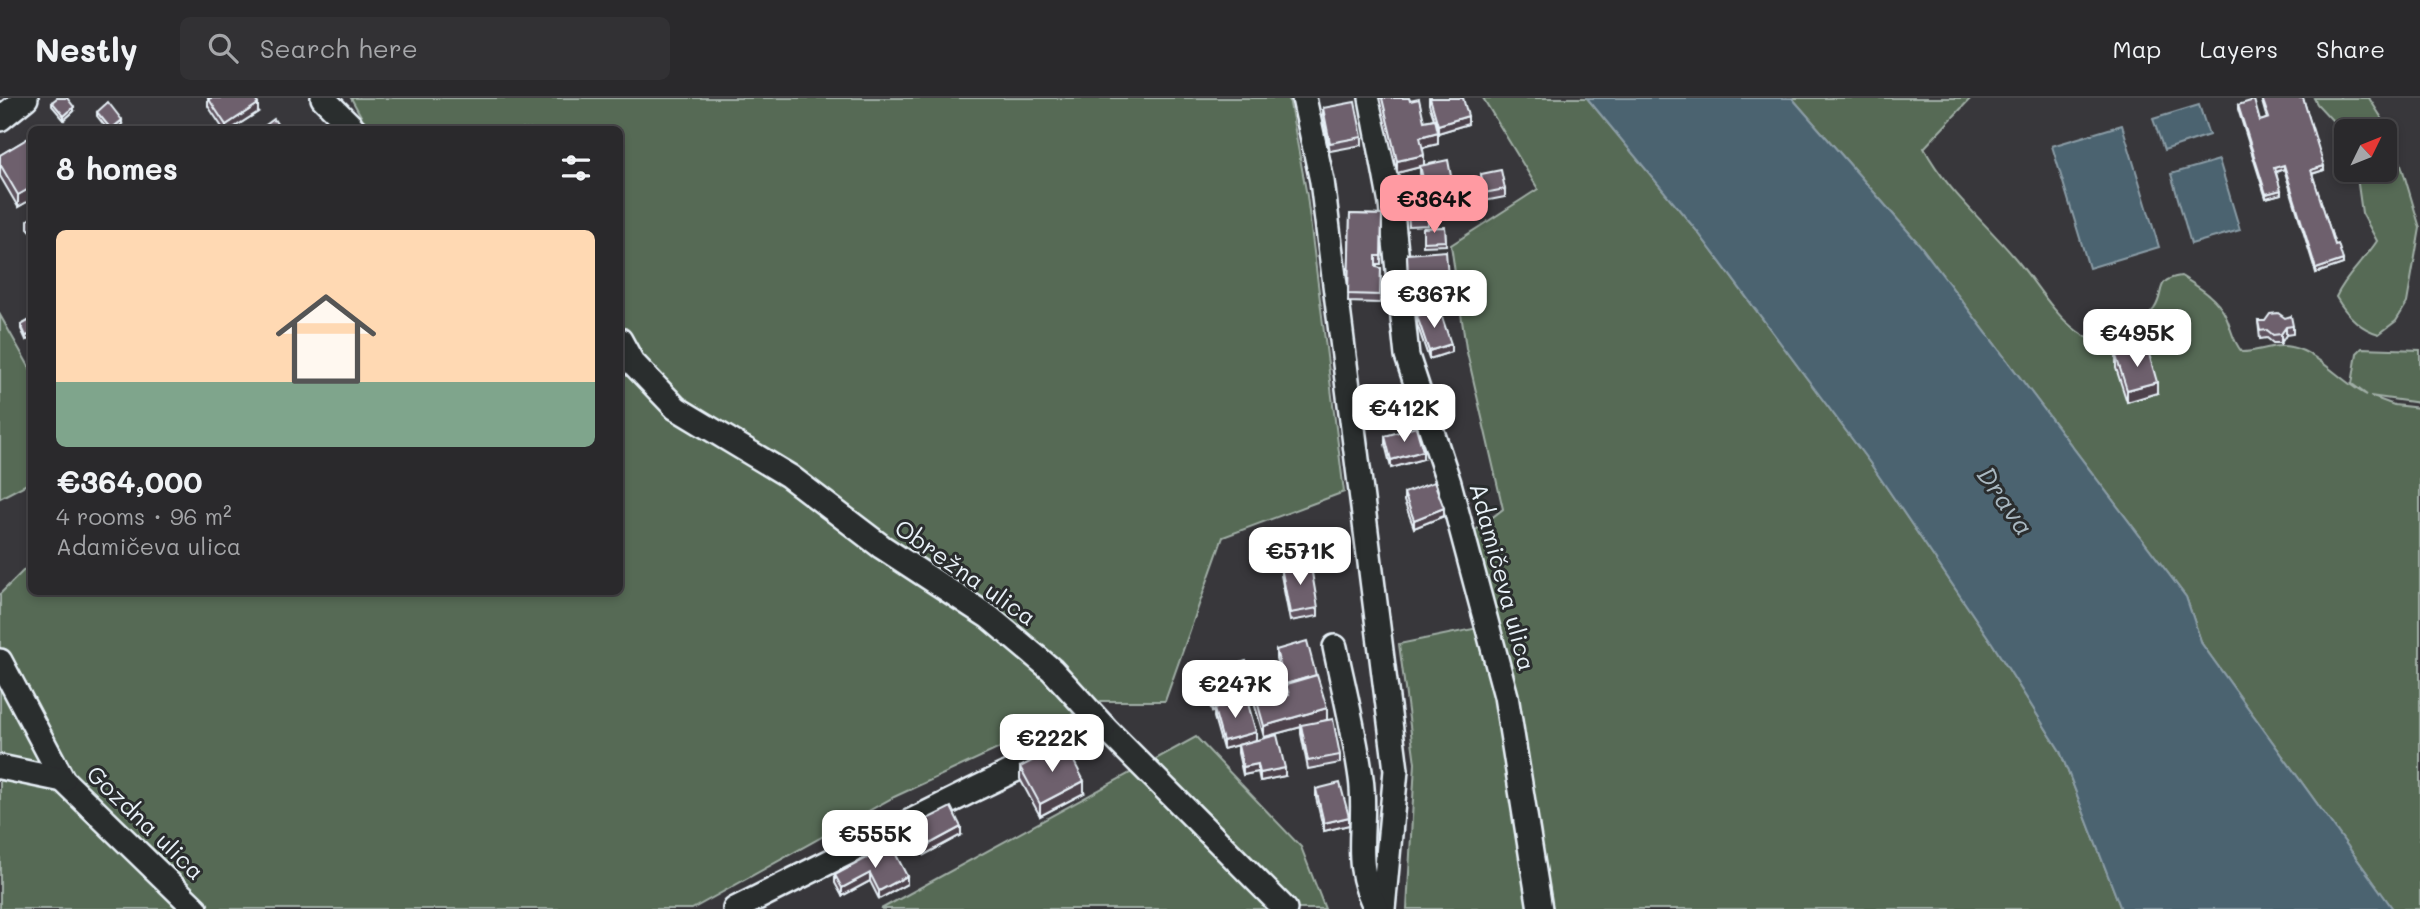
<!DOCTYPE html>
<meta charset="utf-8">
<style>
:root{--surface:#2a292c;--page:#323134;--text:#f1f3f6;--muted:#a5a6a9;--line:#464548;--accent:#ff9aa2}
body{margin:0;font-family:Mali,sans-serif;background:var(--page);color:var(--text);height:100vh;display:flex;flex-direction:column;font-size:26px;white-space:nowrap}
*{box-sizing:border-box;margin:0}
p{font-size:23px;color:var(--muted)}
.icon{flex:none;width:38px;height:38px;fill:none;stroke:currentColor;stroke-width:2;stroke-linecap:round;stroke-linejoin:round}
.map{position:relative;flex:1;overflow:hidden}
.side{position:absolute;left:28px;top:28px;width:595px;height:469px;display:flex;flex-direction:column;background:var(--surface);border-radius:10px;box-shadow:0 4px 10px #0003,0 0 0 2px var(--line)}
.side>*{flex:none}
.needle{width:46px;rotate:47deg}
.controls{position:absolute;left:2334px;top:21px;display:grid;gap:14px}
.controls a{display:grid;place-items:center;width:63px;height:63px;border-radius:10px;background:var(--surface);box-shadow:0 4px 10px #0003,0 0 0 2px var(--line);font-size:35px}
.price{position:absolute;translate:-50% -60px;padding:0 16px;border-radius:14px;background:#fff;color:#222;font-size:23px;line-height:46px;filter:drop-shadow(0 2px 4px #0008)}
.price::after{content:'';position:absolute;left:50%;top:42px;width:21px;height:16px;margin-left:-10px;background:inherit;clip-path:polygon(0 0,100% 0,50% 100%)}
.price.selected{background:var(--accent);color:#111}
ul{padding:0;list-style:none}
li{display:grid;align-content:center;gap:14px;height:371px;padding:0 28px}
li span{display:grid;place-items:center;height:217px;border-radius:10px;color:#555}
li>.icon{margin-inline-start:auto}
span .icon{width:126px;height:126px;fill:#fffc;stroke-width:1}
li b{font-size:30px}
h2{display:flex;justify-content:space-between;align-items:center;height:84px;padding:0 28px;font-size:30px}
header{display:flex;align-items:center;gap:42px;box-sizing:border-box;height:98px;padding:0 35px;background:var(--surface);border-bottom:2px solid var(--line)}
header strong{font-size:33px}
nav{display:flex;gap:38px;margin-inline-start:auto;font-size:24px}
.search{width:490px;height:63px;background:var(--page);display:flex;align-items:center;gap:18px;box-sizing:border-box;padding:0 24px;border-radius:10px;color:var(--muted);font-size:26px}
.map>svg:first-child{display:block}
.green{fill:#576a55;stroke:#a0aea6;stroke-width:2}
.water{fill:#4b636f;stroke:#8a9ca6;stroke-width:2}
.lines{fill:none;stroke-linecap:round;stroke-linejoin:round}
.minor-casing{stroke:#e8f1f8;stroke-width:28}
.minor{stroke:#2a2d2e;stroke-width:23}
.wall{fill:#5f535e;stroke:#e8f1f8;stroke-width:2}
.shaded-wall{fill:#4d434c;stroke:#e8f1f8;stroke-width:2}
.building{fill:#6e606d;stroke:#e8f1f8;stroke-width:2}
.labels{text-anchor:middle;stroke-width:6;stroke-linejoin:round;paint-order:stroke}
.street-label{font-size:24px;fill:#e8f1f8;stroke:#2a2d2e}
.water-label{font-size:26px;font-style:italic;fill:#a9b8c1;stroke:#2a2d2e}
</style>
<header>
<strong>Nestly</strong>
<div class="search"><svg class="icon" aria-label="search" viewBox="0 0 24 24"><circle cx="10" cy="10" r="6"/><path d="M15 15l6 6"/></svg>Search here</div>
<nav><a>Map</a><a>Layers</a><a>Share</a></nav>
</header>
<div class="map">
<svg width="2420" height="811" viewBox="0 0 2420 811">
<rect width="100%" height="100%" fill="#38373b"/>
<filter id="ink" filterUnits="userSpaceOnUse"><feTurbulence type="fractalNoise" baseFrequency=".0143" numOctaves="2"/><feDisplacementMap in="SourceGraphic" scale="14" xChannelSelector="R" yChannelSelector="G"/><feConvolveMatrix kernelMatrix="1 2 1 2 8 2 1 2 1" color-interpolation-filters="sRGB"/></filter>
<g filter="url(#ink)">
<g class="green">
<polygon points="351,0 1289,0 1307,98 1344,394 1223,439 1165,603 1101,603 894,699 692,811 0,811 0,496 31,465 32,494 620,494 620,32 346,31 362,20"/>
<polygon points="1483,0 1587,0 1697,133 1870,365 1992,545 2060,653 2121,811 1407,811 1415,665 1399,546 1493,527 1472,435 1503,411 1466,250 1451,147 1538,91"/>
<path d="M 1792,0 L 1971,0 L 1924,50 C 1946,92 1985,124 2015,160 C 2034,182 2054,217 2077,233 C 2088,241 2099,247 2111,242 C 2127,237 2144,224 2154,211 C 2166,194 2153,182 2181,178 C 2197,188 2218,200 2226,219 C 2232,232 2232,242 2242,254 C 2259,254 2274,245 2291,249 C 2318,254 2342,285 2367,297 L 2352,286 L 2357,255 L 2362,250 L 2420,252 L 2420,305 L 2370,298 L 2394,307 L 2420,310 L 2420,811 L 2393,811 L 2202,546 L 2186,499 L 1919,146 Z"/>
<path d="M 2314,0 L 2369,0 L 2392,36 L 2420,130 L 2407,205 L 2396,223 L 2379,236 C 2360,231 2346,216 2336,199 C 2346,177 2364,163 2377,143 L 2362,115 L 2357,79 L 2354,72 L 2385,72 L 2385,33 L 2347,33 L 2347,55 L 2332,22 L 2317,6 Z"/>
<polygon points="0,217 31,272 31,384 0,400"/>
<polygon points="1196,639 1301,749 1325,811 881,811"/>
</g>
<g class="water">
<polygon points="1587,0 1792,0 1919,146 2186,499 2202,546 2393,811 2121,811 2060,653 1992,545 1870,365 1697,133"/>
<polygon points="2199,7 2209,37 2164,52 2153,21"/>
<polygon points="2122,27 2159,149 2089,170 2052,48"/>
<polygon points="2219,62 2240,132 2191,146 2171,76"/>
</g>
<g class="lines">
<g class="minor-casing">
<g id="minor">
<polyline points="323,0 355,32"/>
<polyline points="1304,0 1322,83 1396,672 1383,811"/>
<polyline points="1371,0 1391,106 1407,258 1449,385 1506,598 1540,811"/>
<polyline points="0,21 26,0"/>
<polyline points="620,242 632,264 676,310 789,378 882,449 989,519 1052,572 1104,629 1285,811"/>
<path d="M 1335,549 C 1344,592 1355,636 1361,680 C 1368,729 1350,765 1377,811"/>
<polyline points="0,563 63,682 196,811"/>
<polyline points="0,669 63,682"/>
<polyline points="735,811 971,693 1104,629"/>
</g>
</g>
<use href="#minor" class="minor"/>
</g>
<g class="wall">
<polygon points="208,0 258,14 230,32 224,32 208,8"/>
<polygon points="1379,0 1409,0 1410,3 1424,23 1434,21 1429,6 1429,0 1463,0 1468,26 1438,35 1438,46 1423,50 1424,67 1451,86 1456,98 1456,102 1430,105 1428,91 1424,92 1420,76 1420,69 1397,75"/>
<polygon points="2261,0 2303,0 2324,72 2312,76 2335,147 2343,166 2316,175 2284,71 2276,74 2281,96 2266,100 2238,11 2238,7 2260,23 2267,21"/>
<polygon points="52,4 74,13 64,22 52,8"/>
<polygon points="1323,10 1362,39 1362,47 1330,53 1323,18"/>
<polygon points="97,14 122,26 115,32 108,32 97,18"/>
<polygon points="32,38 32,101 18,109 0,78 0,57"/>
<polygon points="1481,76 1505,91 1505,99 1484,103 1481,84"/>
<polygon points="1407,98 1428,119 1428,127 1409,128"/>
<polygon points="1350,116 1382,117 1381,166 1376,166 1376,169 1381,170 1380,205 1348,204"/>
<polygon points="32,119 32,134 28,130 28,122"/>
<polygon points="1445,129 1446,147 1423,148 1423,130"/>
<polygon points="1407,156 1449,194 1449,206 1409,208"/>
<polygon points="1417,218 1451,254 1429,261 1417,226"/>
<polygon points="32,221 32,240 26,242 21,231 21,227"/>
<polygon points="2258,223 2293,228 2293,236 2286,237 2281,245 2273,245 2267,240 2260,241"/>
<polygon points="2116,258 2157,295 2127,304 2116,270"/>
<polygon points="1385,338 1423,361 1391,370 1385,346"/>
<polygon points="1404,395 1444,418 1414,430 1404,403"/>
<polygon points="1263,440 1303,455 1267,463 1263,448"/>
<polygon points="1281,469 1318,510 1318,518 1290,523 1281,477"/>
<polygon points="1276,552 1327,622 1340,657 1340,665 1308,671 1301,636 1301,629 1264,639 1255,608 1255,596 1279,600 1286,598 1276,560"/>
<polygon points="1203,576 1255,601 1247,603 1256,642 1239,646 1285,678 1260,683 1258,674 1243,677 1238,655 1238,647 1223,651 1214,619 1214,613 1212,614 1203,584"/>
<polygon points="1020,669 1084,695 1040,718 1020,681"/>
<polygon points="1316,691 1349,727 1324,733 1316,700"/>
<polygon points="913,728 961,737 924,757 913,736"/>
<polygon points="891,747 907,786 879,801 870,783 842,798 835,785 835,777"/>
</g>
<g class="shaded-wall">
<polygon points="258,6 258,14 230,32 226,32 226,27"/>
<polygon points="74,9 74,13 64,22 64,18"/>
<polygon points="1468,18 1468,26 1438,35 1438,27"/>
<polygon points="122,22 122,26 115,32 111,32"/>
<polygon points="1438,34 1438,46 1420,50 1420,39"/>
<polygon points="1424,57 1424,68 1397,75 1397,63"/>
<polygon points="2284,67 2284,71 2274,74 2274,70"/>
<polygon points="2324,68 2324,72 2311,76 2311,72"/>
<polygon points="1451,78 1451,86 1424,92 1424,84"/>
<polygon points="32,89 32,101 18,109 18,97"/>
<polygon points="2281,92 2281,96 2266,100 2266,96"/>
<polygon points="2343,162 2343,166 2316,175 2316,171"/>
<polygon points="2286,229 2286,237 2281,245 2281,236"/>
<polygon points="32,236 32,240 26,242 26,238"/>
<polygon points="1451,246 1451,254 1429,261 1429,253"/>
<polygon points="2157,284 2157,295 2127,304 2127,292"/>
<polygon points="1423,353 1423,361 1391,370 1391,362"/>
<polygon points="1444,410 1444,418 1414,430 1414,422"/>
<polygon points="1303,447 1303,455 1267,463 1267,455"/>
<polygon points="1255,592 1255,601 1212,614 1212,606"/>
<polygon points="1327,610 1327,622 1264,639 1264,628"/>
<polygon points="1256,634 1256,642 1223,651 1223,643"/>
<polygon points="1258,666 1258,674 1243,677 1243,669"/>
<polygon points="1285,670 1285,678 1260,683 1260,675"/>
<polygon points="1084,683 1084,695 1040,718 1040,706"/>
<polygon points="1349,719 1349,727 1324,733 1324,725"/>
<polygon points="961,729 961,737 924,757 924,749"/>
<polygon points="870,775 870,783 842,798 842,790"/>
<polygon points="907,778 907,786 879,801 879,793"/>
</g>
<g class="building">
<polygon points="57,0 67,0 74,9 64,18 52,4"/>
<polygon points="208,0 254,0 258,6 226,27"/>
<polygon points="1382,0 1409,0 1410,3 1419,1 1424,23 1435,21 1438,34 1420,39 1424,57 1397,63"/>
<polygon points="1430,0 1463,0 1468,18 1438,27"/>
<polygon points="2262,0 2303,0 2324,68 2311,72 2335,147 2338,146 2343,162 2316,171 2284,67 2274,70 2281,92 2266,96 2238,7 2254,2 2260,23 2269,20"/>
<polygon points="108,4 122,22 111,31 97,14"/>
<polygon points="1355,4 1362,39 1330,45 1323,10"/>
<polygon points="274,21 281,32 259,32"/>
<polygon points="32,38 32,89 18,97 0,66 0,57"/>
<polygon points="1448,62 1451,78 1424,84 1420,68"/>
<polygon points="1501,72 1505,91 1484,95 1481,76"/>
<polygon points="1454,85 1456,98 1430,101 1428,89"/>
<polygon points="1426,96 1428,119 1409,120 1407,98"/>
<polygon points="1350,116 1382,117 1381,158 1376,158 1376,169 1381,170 1380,197 1348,196"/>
<polygon points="1445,129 1446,143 1423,144 1423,130"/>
<polygon points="1446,153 1449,194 1409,197 1407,156"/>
<polygon points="1439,210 1451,246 1429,253 1417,218"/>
<polygon points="2278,215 2285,220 2291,218 2293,228 2286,229 2281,236 2273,237 2267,232 2260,233 2258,223 2265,223 2270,216"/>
<polygon points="32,221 32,236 26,238 21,227"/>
<polygon points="2147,249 2157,284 2127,292 2116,258"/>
<polygon points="1416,329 1423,353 1391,362 1385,338"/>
<polygon points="1434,384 1444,410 1414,422 1404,395"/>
<polygon points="1300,432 1303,447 1267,455 1263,440"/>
<polygon points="1310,463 1318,510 1290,515 1281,469"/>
<polygon points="1307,543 1316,577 1286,586 1286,589 1276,552"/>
<polygon points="1246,563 1255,592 1212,606 1203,576"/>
<polygon points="1317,577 1327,610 1264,628 1255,596 1276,590 1279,600 1289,597 1286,586"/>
<polygon points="1247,602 1256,634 1223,643 1214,611"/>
<polygon points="1333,621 1340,657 1308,663 1301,627"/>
<polygon points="1277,637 1285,670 1260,675 1258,666 1243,669 1238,647"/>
<polygon points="1065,646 1084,683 1040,706 1020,669"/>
<polygon points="1340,685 1349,719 1324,725 1316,691"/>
<polygon points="951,709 961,729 924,749 913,728"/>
<polygon points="891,747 907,778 879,793 870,775 842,790 835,777"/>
</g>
</g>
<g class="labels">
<g class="street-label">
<text transform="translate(965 475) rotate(35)" y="8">Obrežna ulica</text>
<text transform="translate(1502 479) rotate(75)" y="8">Adamičeva ulica</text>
<text transform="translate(145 725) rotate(44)" y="8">Gozdna ulica</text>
</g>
<g class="water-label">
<text transform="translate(2005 403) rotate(55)" y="9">Drava</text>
</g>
</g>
</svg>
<div class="controls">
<a><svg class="needle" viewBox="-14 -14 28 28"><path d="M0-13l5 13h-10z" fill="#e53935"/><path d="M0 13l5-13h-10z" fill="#a5a6a9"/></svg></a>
</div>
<b class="price selected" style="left:1434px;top:137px">€364K</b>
<b class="price" style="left:1434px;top:232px">€367K</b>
<b class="price" style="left:2137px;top:271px">€495K</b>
<b class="price" style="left:1404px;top:346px">€412K</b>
<b class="price" style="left:1300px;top:489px">€571K</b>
<b class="price" style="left:1235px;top:622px">€247K</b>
<b class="price" style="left:1052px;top:676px">€222K</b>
<b class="price" style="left:875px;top:772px">€555K</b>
<section class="side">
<h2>8 homes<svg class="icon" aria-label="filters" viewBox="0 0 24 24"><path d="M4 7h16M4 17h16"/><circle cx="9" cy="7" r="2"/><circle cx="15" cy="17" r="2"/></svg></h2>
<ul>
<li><span style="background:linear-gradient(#ffd9b3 70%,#7fa58c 0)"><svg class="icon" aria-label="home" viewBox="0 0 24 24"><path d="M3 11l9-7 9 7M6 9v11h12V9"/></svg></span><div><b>€364,000</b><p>4 rooms · 96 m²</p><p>Adamičeva ulica</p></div></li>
</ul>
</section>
</div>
